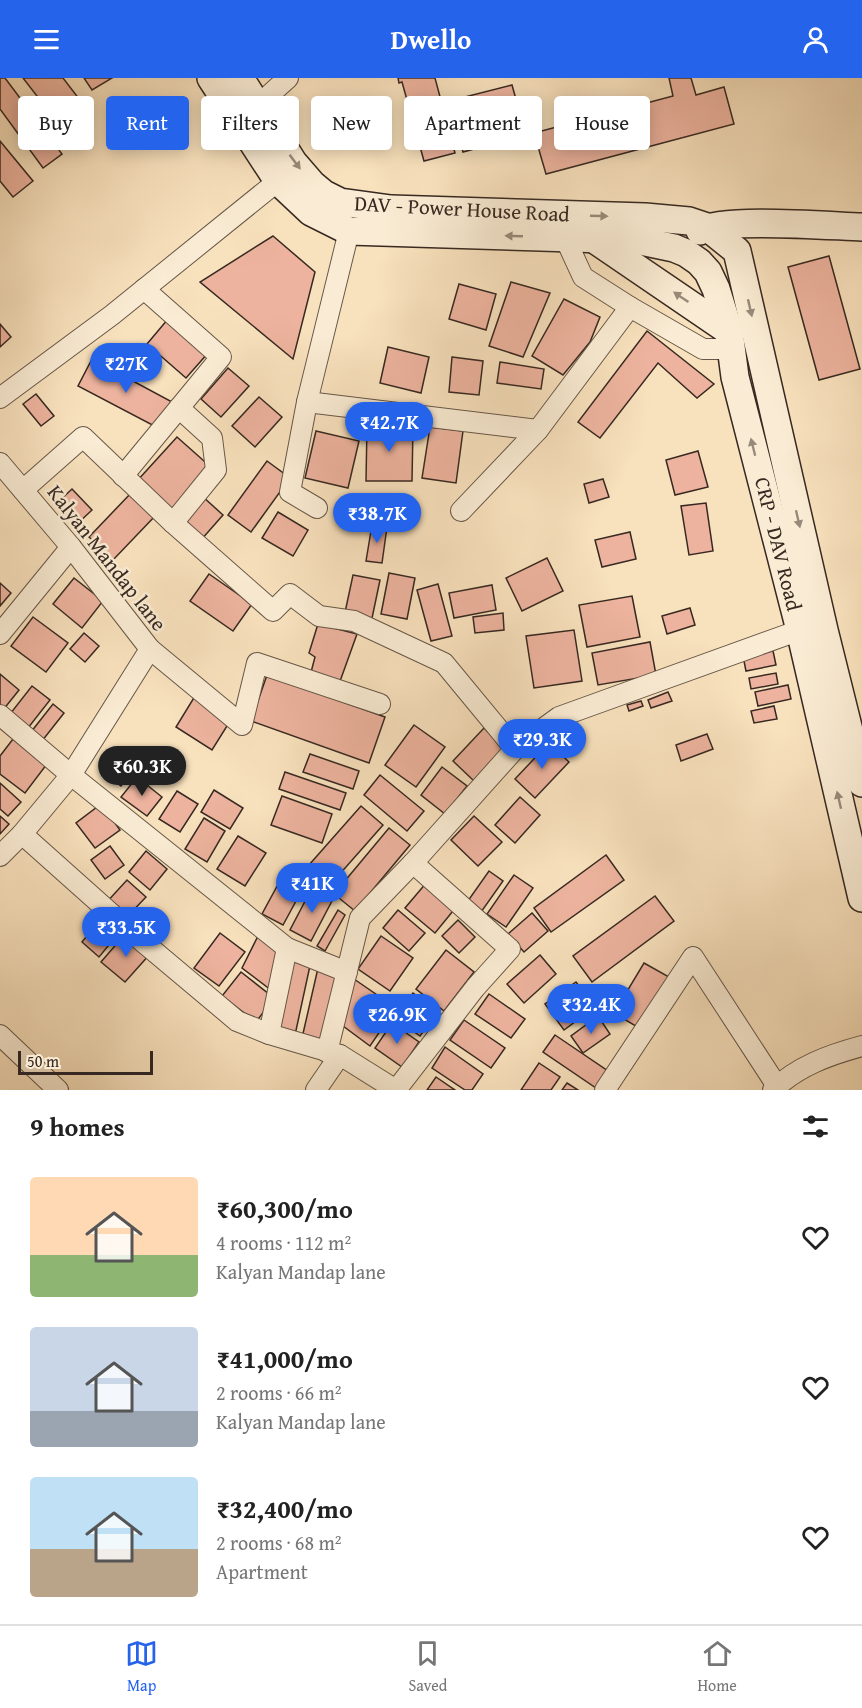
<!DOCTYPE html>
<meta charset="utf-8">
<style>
:root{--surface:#fff;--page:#f2f2f2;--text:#222;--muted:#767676;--line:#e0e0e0;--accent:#2563eb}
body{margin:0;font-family:"Gentium Book Plus",serif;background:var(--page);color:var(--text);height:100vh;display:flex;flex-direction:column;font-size:22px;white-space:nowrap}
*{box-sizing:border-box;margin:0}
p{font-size:20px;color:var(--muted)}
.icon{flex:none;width:33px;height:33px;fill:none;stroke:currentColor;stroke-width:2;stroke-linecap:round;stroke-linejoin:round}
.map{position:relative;height:1012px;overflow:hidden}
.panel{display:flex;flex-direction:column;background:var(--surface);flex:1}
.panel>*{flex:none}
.guide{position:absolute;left:18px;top:18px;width:826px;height:54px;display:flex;gap:12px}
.scale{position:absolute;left:18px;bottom:15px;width:135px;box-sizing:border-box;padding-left:6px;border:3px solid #372921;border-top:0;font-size:16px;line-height:21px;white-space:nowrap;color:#372921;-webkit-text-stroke:4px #faecd4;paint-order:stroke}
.price{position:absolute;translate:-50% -51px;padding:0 14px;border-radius:21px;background:var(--accent);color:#fff;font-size:20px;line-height:39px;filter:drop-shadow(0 2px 3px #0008)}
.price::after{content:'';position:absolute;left:50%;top:36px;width:18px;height:14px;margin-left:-9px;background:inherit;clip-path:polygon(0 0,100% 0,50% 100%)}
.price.current{background:#222;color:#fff}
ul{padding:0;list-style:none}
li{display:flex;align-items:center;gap:18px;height:150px;padding:0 30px}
li span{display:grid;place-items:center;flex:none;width:168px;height:120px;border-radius:6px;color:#555}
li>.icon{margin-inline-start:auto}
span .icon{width:72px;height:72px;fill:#fffc;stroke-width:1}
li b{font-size:26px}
h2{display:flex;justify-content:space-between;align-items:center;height:72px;padding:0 30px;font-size:26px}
.tag{padding:0 21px;border-radius:6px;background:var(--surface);box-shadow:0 3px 15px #0003;font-size:21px;line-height:54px}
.tag.current{background:var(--accent);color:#fff}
header{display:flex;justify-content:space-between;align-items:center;height:78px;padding:0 30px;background:var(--accent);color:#fff;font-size:27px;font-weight:700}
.tab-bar{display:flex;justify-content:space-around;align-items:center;height:84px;border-top:2px solid var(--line);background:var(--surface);font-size:16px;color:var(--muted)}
.tab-bar a{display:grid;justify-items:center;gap:3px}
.tab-bar .current{color:var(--accent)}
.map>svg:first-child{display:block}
.building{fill:#edb39e;stroke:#372921;stroke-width:1.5}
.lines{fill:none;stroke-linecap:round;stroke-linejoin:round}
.street-casing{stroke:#675748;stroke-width:22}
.secondary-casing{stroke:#372921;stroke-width:30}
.street{stroke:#faecd4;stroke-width:20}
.secondary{stroke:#faecd4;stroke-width:27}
.oneway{fill:#988a7a}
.labels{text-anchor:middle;stroke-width:5;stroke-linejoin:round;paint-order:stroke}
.street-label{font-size:21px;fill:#372921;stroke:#faecd4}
</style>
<header><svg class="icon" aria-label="menu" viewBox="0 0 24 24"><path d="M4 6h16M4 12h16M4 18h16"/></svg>Dwello<svg class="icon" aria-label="person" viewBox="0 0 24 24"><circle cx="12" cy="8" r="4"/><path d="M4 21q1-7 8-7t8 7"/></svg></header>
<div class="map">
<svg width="862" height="1012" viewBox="0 0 862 1012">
<rect width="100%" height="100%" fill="#f8e1bd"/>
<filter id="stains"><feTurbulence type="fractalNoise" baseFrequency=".00333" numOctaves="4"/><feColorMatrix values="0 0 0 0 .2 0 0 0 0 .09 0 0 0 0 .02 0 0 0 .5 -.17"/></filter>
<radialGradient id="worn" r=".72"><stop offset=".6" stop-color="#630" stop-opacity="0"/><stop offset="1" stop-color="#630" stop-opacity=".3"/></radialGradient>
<g class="building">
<polygon points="0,0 5,0 62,76 43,90 0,31"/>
<polygon points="23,0 63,0 93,39 68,58"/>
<polygon points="84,0 112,0 92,12"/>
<polygon points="398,0 435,0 455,75 424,83 402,4 399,5"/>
<polygon points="669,0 691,0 696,17 724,9 734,46 546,96 534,55 673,18"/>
<polygon points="512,7 526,57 463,74 449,23"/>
<polygon points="0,63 33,103 13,119 0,103"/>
<polygon points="273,158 315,194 293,281 200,204"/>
<polygon points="829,178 860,291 819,302 788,189"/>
<polygon points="511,204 550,215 523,279 489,268"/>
<polygon points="459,206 496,216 486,252 449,241"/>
<polygon points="564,221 600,239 590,264 563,297 532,278"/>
<polygon points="168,241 208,275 186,300 147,266"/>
<polygon points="0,246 11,259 0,269"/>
<polygon points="647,253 714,306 697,320 658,285 600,360 578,344"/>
<polygon points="388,269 429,279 421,315 380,305"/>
<polygon points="452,279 483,283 479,317 449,314"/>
<polygon points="92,281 174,325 160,351 78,308"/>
<polygon points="500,284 544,291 541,311 497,305"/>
<polygon points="228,290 249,308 221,339 201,321"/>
<polygon points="36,316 54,338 41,348 23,326"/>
<polygon points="259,319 282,339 255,369 232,348"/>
<polygon points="367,347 413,348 412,403 366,403"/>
<polygon points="430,349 463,353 456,405 422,400"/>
<polygon points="316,353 359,363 348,410 305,400"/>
<polygon points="177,359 213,391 173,435 137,403"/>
<polygon points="698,373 708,409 675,417 666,382"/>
<polygon points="267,383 290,400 251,454 228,437"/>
<polygon points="603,401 609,419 589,425 584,406"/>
<polygon points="72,411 92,432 76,447 56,426"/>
<polygon points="132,414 156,437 113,482 89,459"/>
<polygon points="202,418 223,437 201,462 179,442"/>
<polygon points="706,425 713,473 689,477 681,428"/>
<polygon points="278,434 308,452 293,478 262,460"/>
<polygon points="372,447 387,449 382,485 366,483"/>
<polygon points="630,454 636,481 602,489 595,462"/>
<polygon points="547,480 563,513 522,533 506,500"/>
<polygon points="389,495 415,500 407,541 381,536"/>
<polygon points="209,496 252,526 233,553 190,523"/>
<polygon points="353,497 380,502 371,545 344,539"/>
<polygon points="74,500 103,523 82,550 53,526"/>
<polygon points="0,505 11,515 0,528"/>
<polygon points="438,506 452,558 431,563 417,512"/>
<polygon points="492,507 496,532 454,540 449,515"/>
<polygon points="632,518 640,559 587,569 579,527"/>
<polygon points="690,530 695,547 667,556 662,538"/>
<polygon points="503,535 504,552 475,555 473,539"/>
<polygon points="33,539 68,565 46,594 11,568"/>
<polygon points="318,546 357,556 339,606 310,598 315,579 309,575"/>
<polygon points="574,552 582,603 534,610 526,558"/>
<polygon points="84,555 99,568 85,584 70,571"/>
<polygon points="650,564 656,597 598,607 592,575"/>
<polygon points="773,573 776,587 746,593 743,578"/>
<polygon points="776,595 778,606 751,611 749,600"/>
<polygon points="0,596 19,612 3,632 0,630"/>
<polygon points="267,597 385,639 369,685 251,643"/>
<polygon points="788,607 791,621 758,628 755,614"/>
<polygon points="32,608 50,622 28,650 10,636"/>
<polygon points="668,614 672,623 651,630 648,622"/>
<polygon points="195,618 232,640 212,672 176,649"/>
<polygon points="641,623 643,628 629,633 627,627"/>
<polygon points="53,626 64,635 42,663 31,654"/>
<polygon points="774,628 777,641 754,645 751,633"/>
<polygon points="414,647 445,669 416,709 385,687"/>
<polygon points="484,650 505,670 474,703 453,683"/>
<polygon points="707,656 713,671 681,683 676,667"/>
<polygon points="13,661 47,686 25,715 0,696 0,678"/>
<polygon points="549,665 569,684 535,720 515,701"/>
<polygon points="310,676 359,693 353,711 303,694"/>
<polygon points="121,679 135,689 121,708 107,698"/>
<polygon points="442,689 467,708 445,736 421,717"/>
<polygon points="285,694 346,715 340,732 279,711"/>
<polygon points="380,697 424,733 407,753 364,717"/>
<polygon points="137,699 162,719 147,738 121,719"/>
<polygon points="0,705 21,724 8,738 0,731"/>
<polygon points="214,712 243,730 230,751 201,734"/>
<polygon points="177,713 198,726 180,754 159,741"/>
<polygon points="282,718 332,736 322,765 271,747"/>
<polygon points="520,719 540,737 515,765 495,747"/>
<polygon points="101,726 120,752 95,770 76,745"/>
<polygon points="361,728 383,747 331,806 309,787"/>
<polygon points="0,738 9,746 0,756"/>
<polygon points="474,738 502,764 478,788 451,762"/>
<polygon points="204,740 225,753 207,784 185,771"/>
<polygon points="389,750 410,767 355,833 334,816"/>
<polygon points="238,758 266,775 245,808 217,791"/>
<polygon points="110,768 124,787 105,801 91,782"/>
<polygon points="146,773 167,791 150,812 129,794"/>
<polygon points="606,777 624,802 551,854 534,830"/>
<polygon points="288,788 309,799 283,847 262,836"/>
<polygon points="489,793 503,803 479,837 465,827"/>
<polygon points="514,797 533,810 506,849 487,836"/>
<polygon points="127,802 146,819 123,843 105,826"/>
<polygon points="427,804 457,828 435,855 405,830"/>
<polygon points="313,808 334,819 311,863 290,852"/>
<polygon points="655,818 674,843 592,904 573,878"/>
<polygon points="338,832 345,837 325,873 317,868"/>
<polygon points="398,832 425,855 409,873 383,850"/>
<polygon points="532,835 548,853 524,874 508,856"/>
<polygon points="101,841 118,856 99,879 82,864"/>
<polygon points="458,842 475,859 459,875 442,858"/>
<polygon points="126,855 150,876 125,904 101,884"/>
<polygon points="220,855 245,874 219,908 194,890"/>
<polygon points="259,856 283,876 271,912 242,890"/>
<polygon points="381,858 413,880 390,913 358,891"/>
<polygon points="446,872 474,894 444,933 416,911"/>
<polygon points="540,877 556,896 524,925 507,906"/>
<polygon points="292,879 311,883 295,957 277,953"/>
<polygon points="644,885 669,899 639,950 614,935"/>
<polygon points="318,890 337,895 321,964 302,960"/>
<polygon points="241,894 274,920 256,944 222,918"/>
<polygon points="354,901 396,930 370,968 339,945"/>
<polygon points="576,904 595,929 564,952 545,926"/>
<polygon points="413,915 438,933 420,958 395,940"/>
<polygon points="489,916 525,941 511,960 475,936"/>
<polygon points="598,938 610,956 583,975 571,958"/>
<polygon points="464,942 505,970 491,990 450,962"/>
<polygon points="392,945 419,964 402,989 375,970"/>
<polygon points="555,957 608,993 596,1010 543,974"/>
<polygon points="445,969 483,996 472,1012 465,1012 432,990"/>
<polygon points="539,985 560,999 551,1012 521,1012"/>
<polygon points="436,999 455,1012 427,1012"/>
<polygon points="567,1005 578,1012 562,1012"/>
</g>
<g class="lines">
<g class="street-casing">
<g id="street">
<polyline points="257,28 288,0"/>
<polyline points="565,160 583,199 630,229"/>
<polyline points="0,320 112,237 278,103"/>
<polyline points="307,324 538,352"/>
<polyline points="0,385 71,469 150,571 71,697 287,870 269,956"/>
<polyline points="123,398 221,279 144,211"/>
<polyline points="23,412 83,359 173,445 273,533 290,516 319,538 354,543 444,585 515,671"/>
<polyline points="317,430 290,414 307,324 349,153"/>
<polyline points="461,433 538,352 630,229 703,271 732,271"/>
<polyline points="173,445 216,392 212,360 179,330"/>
<polyline points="0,556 71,469"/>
<polyline points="150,571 242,647 257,585 380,626"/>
<polyline points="0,637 71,697 22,756"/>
<polyline points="0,778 22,756 143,864 237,943 269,956 340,977 396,1012"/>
<polyline points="287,870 347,894"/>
<polyline points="0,957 58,1012"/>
<polyline points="327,974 360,840 413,785 515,671 559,639 800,552"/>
<polyline points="316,1012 340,977"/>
<polyline points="396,1012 475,910 510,871 413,785"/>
<polyline points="605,1012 693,879 777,1008"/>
<path d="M 773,1012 C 798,988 829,977 862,968"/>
</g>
</g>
<g class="secondary-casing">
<g id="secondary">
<polyline points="211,0 278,103 311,134 349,153 636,162 674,170 686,175 699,184 708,194 716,211 729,253 735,299 800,552 862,820"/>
<polyline points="240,0 293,84 312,106 324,116 340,124 391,131 645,139 689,143 707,149 737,173 824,552 862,705"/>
<path d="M 700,153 C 723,139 830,148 862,149"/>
<polyline points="594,161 729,253"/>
</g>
</g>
<use href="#street" class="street"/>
<use href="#secondary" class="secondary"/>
</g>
<defs><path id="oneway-solid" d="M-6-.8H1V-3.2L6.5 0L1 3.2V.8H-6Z" transform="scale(1.5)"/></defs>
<g class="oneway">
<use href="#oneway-solid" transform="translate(295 84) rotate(53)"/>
<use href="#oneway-solid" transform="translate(599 138) rotate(2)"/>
<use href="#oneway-solid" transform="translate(514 158) rotate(-178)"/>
<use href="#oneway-solid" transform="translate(681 219) rotate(-146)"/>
<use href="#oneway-solid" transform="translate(750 230) rotate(77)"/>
<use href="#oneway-solid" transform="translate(753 369) rotate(-104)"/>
<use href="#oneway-solid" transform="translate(798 441) rotate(77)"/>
<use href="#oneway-solid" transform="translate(839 722) rotate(-103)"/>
</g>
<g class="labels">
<g class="street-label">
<text transform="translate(462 131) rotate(3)" y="7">DAV - Power House Road</text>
<text transform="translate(778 466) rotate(76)" y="7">CRP - DAV Road</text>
<text transform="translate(107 480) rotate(52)" y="7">Kalyan Mandap lane</text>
</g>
</g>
<rect width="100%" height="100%" filter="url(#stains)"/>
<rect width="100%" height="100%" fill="url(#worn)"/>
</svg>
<div class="scale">50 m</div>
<b class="price" style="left:126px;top:316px">₹27K</b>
<b class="price" style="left:389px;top:375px">₹42.7K</b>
<b class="price" style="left:377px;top:466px">₹38.7K</b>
<b class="price" style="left:542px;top:692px">₹29.3K</b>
<b class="price current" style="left:142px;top:719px">₹60.3K</b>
<b class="price" style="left:312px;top:836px">₹41K</b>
<b class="price" style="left:126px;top:880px">₹33.5K</b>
<b class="price" style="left:591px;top:957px">₹32.4K</b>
<b class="price" style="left:397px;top:967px">₹26.9K</b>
<div class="guide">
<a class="tag">Buy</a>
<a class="tag current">Rent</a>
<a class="tag">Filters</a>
<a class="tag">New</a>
<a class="tag">Apartment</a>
<a class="tag">House</a>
</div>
</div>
<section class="panel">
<h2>9 homes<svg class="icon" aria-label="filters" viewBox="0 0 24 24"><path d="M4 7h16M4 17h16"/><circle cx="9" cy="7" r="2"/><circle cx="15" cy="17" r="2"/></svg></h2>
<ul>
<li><span style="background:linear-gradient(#ffd9b3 65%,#8fb573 0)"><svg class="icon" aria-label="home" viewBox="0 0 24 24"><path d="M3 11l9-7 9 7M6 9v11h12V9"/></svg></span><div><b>₹60,300/mo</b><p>4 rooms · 112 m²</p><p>Kalyan Mandap lane</p></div><svg class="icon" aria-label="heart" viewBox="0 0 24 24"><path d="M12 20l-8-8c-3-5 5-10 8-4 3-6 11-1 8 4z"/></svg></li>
<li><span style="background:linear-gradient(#c9d6e8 70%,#9aa5b1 0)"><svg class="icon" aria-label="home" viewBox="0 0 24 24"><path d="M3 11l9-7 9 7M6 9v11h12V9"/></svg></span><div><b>₹41,000/mo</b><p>2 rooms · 66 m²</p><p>Kalyan Mandap lane</p></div><svg class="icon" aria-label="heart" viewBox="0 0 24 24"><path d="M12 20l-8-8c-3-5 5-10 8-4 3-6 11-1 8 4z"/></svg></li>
<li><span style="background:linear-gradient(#bfe0f5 60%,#b9a48a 0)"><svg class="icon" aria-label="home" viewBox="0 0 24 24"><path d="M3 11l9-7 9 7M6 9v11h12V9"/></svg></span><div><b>₹32,400/mo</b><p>2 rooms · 68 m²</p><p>Apartment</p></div><svg class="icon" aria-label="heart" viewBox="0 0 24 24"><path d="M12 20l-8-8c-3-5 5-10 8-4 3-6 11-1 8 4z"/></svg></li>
</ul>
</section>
<nav class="tab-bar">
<a class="current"><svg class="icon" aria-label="map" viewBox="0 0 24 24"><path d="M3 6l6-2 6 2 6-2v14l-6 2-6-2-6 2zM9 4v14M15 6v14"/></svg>Map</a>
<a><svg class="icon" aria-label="saved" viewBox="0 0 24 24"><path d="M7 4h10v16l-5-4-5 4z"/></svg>Saved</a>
<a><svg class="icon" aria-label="home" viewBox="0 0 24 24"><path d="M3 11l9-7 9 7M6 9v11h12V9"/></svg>Home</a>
</nav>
